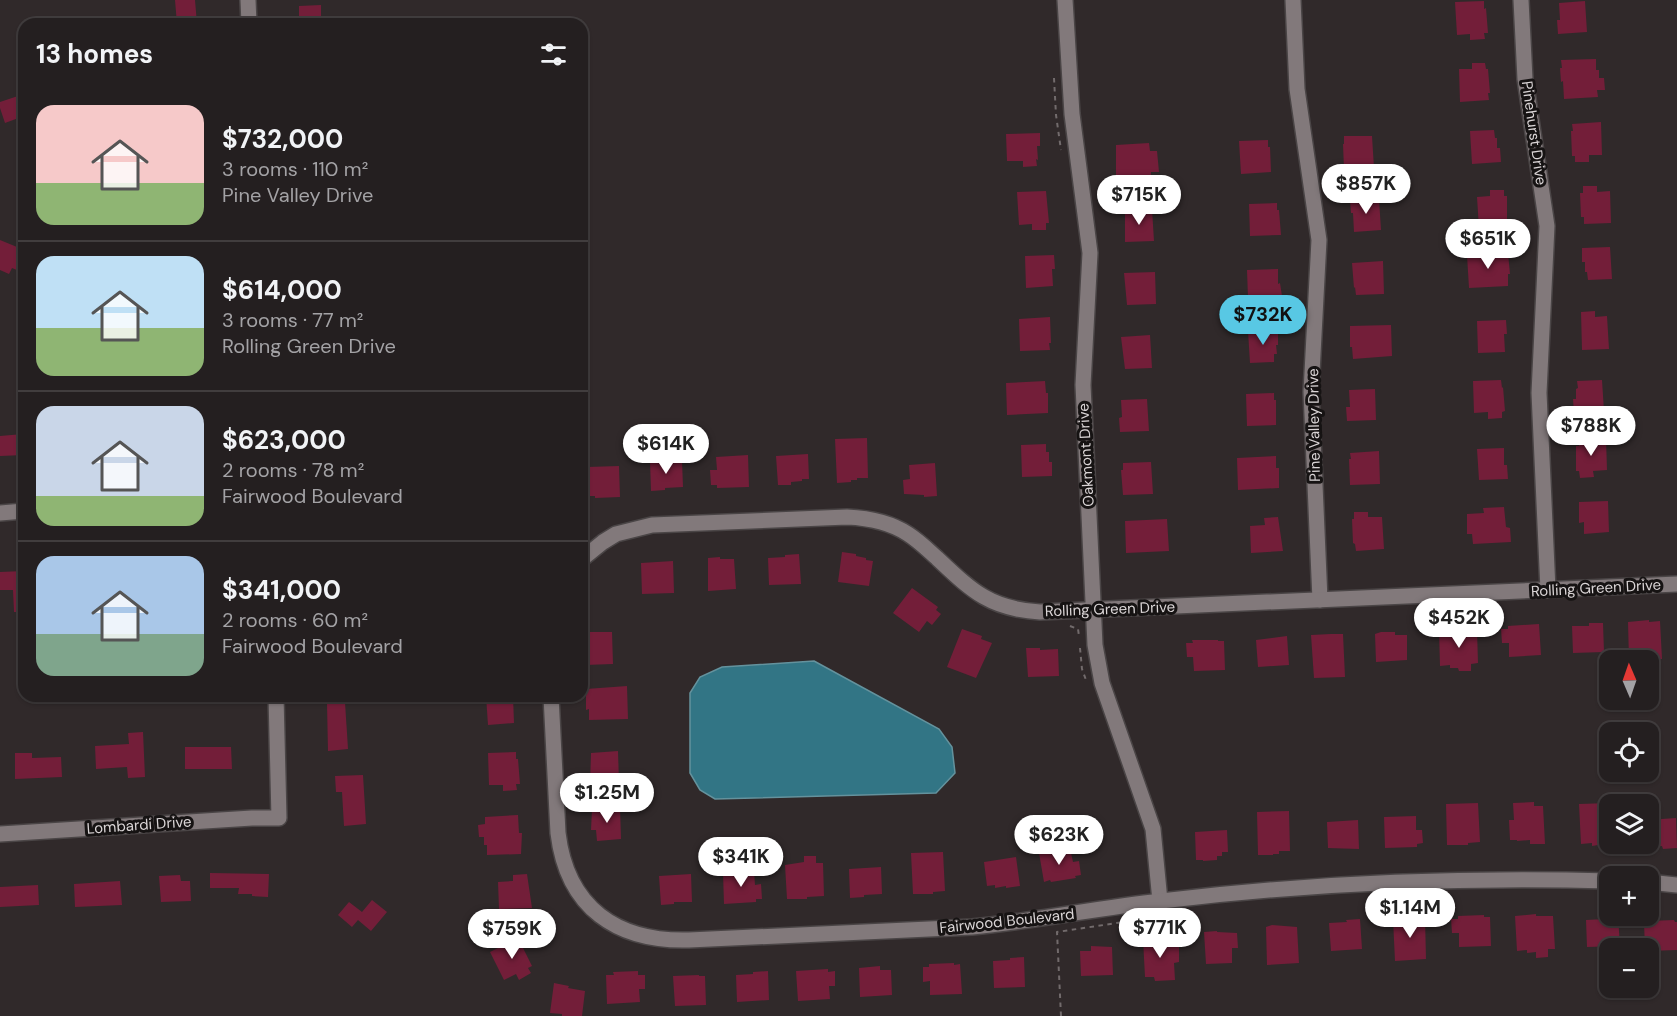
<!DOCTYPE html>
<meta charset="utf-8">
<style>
:root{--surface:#241f20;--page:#302c2d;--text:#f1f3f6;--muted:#a3a2a5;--line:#413d3e;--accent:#58c8e4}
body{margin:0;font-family:"DM Sans",sans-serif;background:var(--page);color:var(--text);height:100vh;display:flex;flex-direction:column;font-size:22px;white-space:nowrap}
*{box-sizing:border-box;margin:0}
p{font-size:20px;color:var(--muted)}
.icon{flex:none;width:33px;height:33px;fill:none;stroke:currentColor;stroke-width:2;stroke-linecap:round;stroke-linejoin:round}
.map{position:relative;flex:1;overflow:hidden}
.panel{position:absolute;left:18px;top:18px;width:570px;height:684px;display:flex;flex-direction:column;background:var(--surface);border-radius:18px;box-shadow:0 2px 4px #0004,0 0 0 2px var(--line)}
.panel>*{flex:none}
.needle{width:39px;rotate:358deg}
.fabs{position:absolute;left:1599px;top:650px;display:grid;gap:12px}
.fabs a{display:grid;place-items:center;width:60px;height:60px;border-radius:12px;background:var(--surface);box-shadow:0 2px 4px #0004,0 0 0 2px var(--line);font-size:30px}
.price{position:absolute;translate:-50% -51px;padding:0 14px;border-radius:21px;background:#fff;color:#222;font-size:20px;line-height:39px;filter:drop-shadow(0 2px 3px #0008)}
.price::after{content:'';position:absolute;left:50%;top:36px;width:18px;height:14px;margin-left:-9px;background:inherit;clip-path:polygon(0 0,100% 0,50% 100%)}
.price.active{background:var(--accent);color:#111}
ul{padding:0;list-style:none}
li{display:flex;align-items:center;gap:18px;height:150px;padding:0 18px}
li+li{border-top:2px solid var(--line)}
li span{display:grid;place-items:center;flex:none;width:168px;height:120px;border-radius:18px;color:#555}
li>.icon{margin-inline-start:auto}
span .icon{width:72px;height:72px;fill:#fffc;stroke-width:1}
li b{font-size:26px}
h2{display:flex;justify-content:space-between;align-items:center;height:72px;padding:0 18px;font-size:26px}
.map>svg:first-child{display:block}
.water{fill:#327585;stroke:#64929d;stroke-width:1.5}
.building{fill:#731e39}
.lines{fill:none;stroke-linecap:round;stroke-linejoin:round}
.minor-casing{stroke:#4a4546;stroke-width:18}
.path{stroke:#726b6c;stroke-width:2;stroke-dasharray:4.5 4.5;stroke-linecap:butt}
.minor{stroke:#82797b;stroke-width:15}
.labels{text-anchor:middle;stroke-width:6;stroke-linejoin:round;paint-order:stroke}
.street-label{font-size:15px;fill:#dad5d6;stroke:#161313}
</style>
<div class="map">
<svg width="1677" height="1016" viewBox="0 0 1677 1016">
<rect width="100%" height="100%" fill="#30292a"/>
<polygon class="water" points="814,661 939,729 952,747 955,773 936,793 715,799 700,790 690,773 690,693 700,677 722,667"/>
<g class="building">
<polygon points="175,0 195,0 197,24 177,24"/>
<polygon points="1484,1 1484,9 1486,8 1488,33 1484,33 1485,39 1470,40 1470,34 1457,35 1455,2"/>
<polygon points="1585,1 1587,32 1558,34 1557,20 1560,20 1559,3"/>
<polygon points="321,5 321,24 299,24 299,6"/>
<polygon points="1596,59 1596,70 1599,70 1599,78 1604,78 1605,90 1597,90 1598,97 1564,99 1563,81 1561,82 1560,68 1562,68 1561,60"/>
<polygon points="1472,63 1485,63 1486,69 1488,69 1490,93 1488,93 1489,100 1460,102 1459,69 1472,69"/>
<polygon points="24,94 24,116 5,123 0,108 0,102"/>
<polygon points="1601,122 1602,155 1589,155 1589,162 1575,162 1575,156 1572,156 1571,131 1573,131 1572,124"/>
<polygon points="1494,130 1495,138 1497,138 1497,148 1500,148 1501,162 1472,164 1470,131"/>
<polygon points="1040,133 1040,146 1037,146 1038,160 1036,159 1037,166 1023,167 1023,161 1007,161 1006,134"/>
<polygon points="1344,136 1372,136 1374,168 1344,169 1343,144 1344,144"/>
<polygon points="1268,140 1268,147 1270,147 1271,172 1241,174 1239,141"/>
<polygon points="1149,143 1150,151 1157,151 1159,172 1151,172 1151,182 1116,184 1116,145"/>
<polygon points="1583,186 1597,186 1597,192 1610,191 1611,223 1584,224 1584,217 1581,217 1580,193 1583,193"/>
<polygon points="1490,190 1504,190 1504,196 1507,196 1507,227 1479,228 1477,197 1490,196"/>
<polygon points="1046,191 1049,223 1046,223 1046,230 1032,230 1032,224 1019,225 1017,192"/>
<polygon points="1379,199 1381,230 1354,232 1353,213 1351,213 1350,200"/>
<polygon points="1277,203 1277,210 1279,210 1281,235 1250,236 1249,204"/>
<polygon points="1152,209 1154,241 1125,242 1125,210"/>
<polygon points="0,240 17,247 16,251 24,255 24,273 12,268 9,274 0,270"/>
<polygon points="1610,247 1612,279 1588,280 1587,272 1585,272 1585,262 1582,262 1582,248"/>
<polygon points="1508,253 1510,274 1508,274 1508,286 1469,288 1467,255"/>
<polygon points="1054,255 1055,269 1052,269 1053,286 1026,288 1025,256"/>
<polygon points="1383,261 1384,294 1356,295 1355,287 1354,288 1352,263"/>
<polygon points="1278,269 1278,284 1280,283 1282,296 1248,298 1247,270"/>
<polygon points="1155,272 1156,304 1127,305 1124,273"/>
<polygon points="1595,311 1595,317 1607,316 1609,349 1582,350 1581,312"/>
<polygon points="1050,317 1051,343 1049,343 1050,350 1020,351 1019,319"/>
<polygon points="1506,320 1507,334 1504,334 1505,352 1478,353 1477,321"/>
<polygon points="1391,325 1392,356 1353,359 1352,347 1350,347 1350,326"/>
<polygon points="1278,329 1278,345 1276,345 1277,354 1274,354 1274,362 1250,363 1248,331"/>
<polygon points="1150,335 1152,368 1125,369 1121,337"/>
<polygon points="1501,380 1502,388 1503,387 1505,411 1502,412 1502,418 1488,419 1488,412 1474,413 1473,381"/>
<polygon points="1602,380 1604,411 1574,413 1573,399 1576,399 1576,389 1578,388 1577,381"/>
<polygon points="1045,381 1046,393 1048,393 1048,413 1007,415 1006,383"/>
<polygon points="1375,389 1376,420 1347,421 1346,407 1350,407 1349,390"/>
<polygon points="1274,393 1274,400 1276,400 1276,425 1247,426 1246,394"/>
<polygon points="1147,399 1149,431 1120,432 1119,418 1122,417 1121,400"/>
<polygon points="23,434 24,455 0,456 0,436"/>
<polygon points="867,438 868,478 857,478 857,480 851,480 851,482 837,483 835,439"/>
<polygon points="1606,438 1607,470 1593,471 1594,477 1580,478 1579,471 1576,471 1576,446 1579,446 1579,439"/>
<polygon points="1046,444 1046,452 1049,452 1049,462 1052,462 1052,476 1022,477 1021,445"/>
<polygon points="1504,448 1504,465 1507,465 1508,479 1479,480 1477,449"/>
<polygon points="1379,451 1380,484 1350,485 1349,459 1351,459 1350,453"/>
<polygon points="808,454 809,479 802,479 802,481 791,482 791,485 778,485 776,456"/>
<polygon points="748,455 749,487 717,488 717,485 711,485 710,470 717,470 716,457"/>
<polygon points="1276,456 1276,468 1279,468 1279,488 1238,490 1237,458"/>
<polygon points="682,460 683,487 665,488 665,490 651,491 650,461"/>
<polygon points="1151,462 1153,494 1123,495 1121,470 1123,470 1123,463"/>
<polygon points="935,463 937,496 924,497 924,495 904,494 903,480 910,479 909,465"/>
<polygon points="619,466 620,497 595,498 595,496 588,496 587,467"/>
<polygon points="1608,501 1609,532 1584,534 1584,522 1579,523 1579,502"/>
<polygon points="1504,507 1506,527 1510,528 1511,542 1473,544 1472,534 1467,534 1467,514 1484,513 1483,508"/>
<polygon points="1354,512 1368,512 1368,517 1382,517 1384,549 1356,551 1355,544 1353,543 1352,519 1354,519"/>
<polygon points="1278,517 1283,551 1251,553 1250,526 1265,525 1264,518"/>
<polygon points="1167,519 1169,551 1126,553 1125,521"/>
<polygon points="842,552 856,554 856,556 866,558 866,560 873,561 869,586 838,582"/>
<polygon points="799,554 801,584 769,585 768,558 785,557 785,555"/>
<polygon points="720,557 720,559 734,559 736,589 708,591 708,558"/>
<polygon points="673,561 674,593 642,594 641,563"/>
<polygon points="24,571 24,612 14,612 13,590 0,590 0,572"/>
<polygon points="912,588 938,607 936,610 941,614 932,625 927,621 919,632 893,613"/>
<polygon points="1649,620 1649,622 1660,621 1662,659 1629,660 1628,622"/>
<polygon points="1589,623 1603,623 1604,652 1573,653 1572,626 1589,626"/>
<polygon points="1539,624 1541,655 1509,657 1509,643 1502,643 1501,629 1508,629 1508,626"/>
<polygon points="962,629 982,636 981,639 992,643 976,678 947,667"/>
<polygon points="1439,630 1477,630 1478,663 1471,664 1471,671 1459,671 1458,668 1450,668 1450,665 1440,666"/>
<polygon points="588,632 612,632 613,664 585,665 585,650 588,650"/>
<polygon points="1381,632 1395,632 1395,635 1407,635 1407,660 1376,662 1375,634"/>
<polygon points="1331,634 1343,634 1345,677 1314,678 1311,635"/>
<polygon points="1287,636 1289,665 1258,667 1256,640"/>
<polygon points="1192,640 1218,640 1218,641 1224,641 1225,670 1194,671 1193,657 1187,657 1186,643 1193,643"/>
<polygon points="1026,648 1040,648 1040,650 1058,649 1059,676 1028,677"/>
<polygon points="627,686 628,719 589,720 589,709 586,710 586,689"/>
<polygon points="486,696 513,696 514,723 488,725"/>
<polygon points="345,702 348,749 328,751 327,703"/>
<polygon points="143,732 145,777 128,778 127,767 96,769 95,746 129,744 128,733"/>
<polygon points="185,747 231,747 232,769 185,769"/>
<polygon points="618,751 619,783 590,785 591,753"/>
<polygon points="516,752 516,759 518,759 520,784 516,784 517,790 503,791 503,785 489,785 488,753"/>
<polygon points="15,753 32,753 32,758 61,757 62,777 15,779"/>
<polygon points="363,775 366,824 344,826 342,792 336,792 335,776"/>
<polygon points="1534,802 1534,806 1543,806 1545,844 1530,844 1530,840 1517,841 1517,840 1510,840 1509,820 1514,820 1513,803"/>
<polygon points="1478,803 1480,842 1468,843 1468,845 1447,845 1446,804"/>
<polygon points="1610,803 1610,843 1592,846 1592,843 1581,844 1579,804"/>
<polygon points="620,807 621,839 597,841 596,830 591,830 592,809"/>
<polygon points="1289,811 1290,851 1279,851 1279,854 1273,854 1273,855 1258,855 1257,812"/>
<polygon points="518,815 519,833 522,833 521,854 487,855 487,845 484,845 484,837 479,837 478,825 485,824 485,817"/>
<polygon points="1416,816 1416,830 1422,830 1423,843 1417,844 1417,847 1385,848 1384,817"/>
<polygon points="1676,818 1677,848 1663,849 1662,846 1648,847 1648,820"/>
<polygon points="1358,820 1359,849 1328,848 1327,822"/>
<polygon points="1227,830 1228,852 1222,852 1222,856 1217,856 1217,860 1203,861 1203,860 1196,860 1195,832"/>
<polygon points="1070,848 1073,862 1079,861 1081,875 1075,876 1076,878 1051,882 1050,880 1044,882 1039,853"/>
<polygon points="943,852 945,891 933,892 933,894 913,894 911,853"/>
<polygon points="804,856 816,856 816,863 823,863 824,896 807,897 807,899 787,899 785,865 804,862"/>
<polygon points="1016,857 1020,886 1006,888 1006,886 995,888 995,885 987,886 984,862"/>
<polygon points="881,867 882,894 864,895 864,897 850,898 849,869"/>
<polygon points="737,871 754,871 755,885 761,884 762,899 756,899 756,902 724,904 723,873"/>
<polygon points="210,873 269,874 268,897 252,896 252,894 238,894 239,888 210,888"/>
<polygon points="527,874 532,908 499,909 498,882 513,881 513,875"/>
<polygon points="691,874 692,902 674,902 674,904 661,905 659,876"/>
<polygon points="180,875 181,881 190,881 191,901 161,902 159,876"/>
<polygon points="120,881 122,905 75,907 74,884"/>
<polygon points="38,885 39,905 0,907 0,887"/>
<polygon points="372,900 387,912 371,931 358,920 352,927 338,915 349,902 362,912"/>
<polygon points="1536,914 1536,916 1553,916 1555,949 1548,949 1548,957 1536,958 1536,952 1527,953 1527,950 1517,951 1515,916"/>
<polygon points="1484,915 1484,917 1490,917 1491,946 1459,947 1459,933 1452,933 1451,919 1458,919 1458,916"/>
<polygon points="1604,916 1618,916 1620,946 1587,947 1586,920 1605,919"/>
<polygon points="1410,917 1425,917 1426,959 1395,961 1393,919 1410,918"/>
<polygon points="1360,919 1362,949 1331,951 1329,923 1347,922 1346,920"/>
<polygon points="1674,920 1675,922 1677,922 1677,950 1648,951 1648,948 1645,948 1644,923 1649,923 1649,921"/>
<polygon points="1272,925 1297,927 1299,963 1267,965 1266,927"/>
<polygon points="1217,931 1217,932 1237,933 1238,948 1232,948 1232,963 1206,964 1204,932"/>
<polygon points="518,938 532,966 528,968 531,973 519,980 516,974 504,980 490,952"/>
<polygon points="1159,938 1159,942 1179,942 1179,962 1174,963 1175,980 1155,981 1154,977 1145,977 1143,939"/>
<polygon points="1091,946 1112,947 1113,975 1081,976 1080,951 1091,951"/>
<polygon points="1024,957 1025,987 994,988 993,961 1010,960 1010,958"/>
<polygon points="954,963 954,965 960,964 962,994 930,995 930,981 923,982 923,967 929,967 929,964"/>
<polygon points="880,966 880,970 891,970 892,995 860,997 859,968"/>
<polygon points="828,969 828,972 835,971 835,986 829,986 830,999 798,1001 796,971"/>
<polygon points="638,971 638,975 645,975 645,989 639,989 640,1002 607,1004 606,975 614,975 613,972"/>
<polygon points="768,971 769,1000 737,1002 736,975 753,974 753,972"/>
<polygon points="699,975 699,976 705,976 706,1005 675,1006 673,976"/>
<polygon points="554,983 569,986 568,988 585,991 582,1016 562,1016 562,1014 550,1013"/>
</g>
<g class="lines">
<g class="minor-casing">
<g id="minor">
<polyline points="248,0 249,24"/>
<polyline points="1065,0 1072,114 1090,253 1083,385 1095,645 1102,683 1153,829 1160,901"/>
<polyline points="1293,0 1297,89 1319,240 1311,392 1320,600"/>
<polyline points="1521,0 1525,79 1547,226 1539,393 1548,590"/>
<polyline points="0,513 24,511"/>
<path d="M 582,559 L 603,542 L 616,534 L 652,525 L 847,517 C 868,518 890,522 908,534 C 919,541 928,550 937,558 C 972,591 990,609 1040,612 L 1677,584"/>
<path d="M 551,696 L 558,833 C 567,908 617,942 689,940 L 972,927 C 1035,921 1097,908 1161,901 C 1310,883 1460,877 1610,881"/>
<polyline points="0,834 252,818 279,818 276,696"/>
<polyline points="1648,882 1677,885"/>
</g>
</g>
<g class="path">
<polyline points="1054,78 1056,115 1061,150"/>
<polyline points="1070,626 1078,629 1079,636"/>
<polyline points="1080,648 1082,669 1086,680"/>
<polyline points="1061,1016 1057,932 1137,920"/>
</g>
<use href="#minor" class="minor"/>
</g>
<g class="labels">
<g class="street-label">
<text transform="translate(1534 133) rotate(82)" y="5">Pinehurst Drive</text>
<text transform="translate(1314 425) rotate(-91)" y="5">Pine Valley Drive</text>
<text transform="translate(1086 455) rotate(-93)" y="5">Oakmont Drive</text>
<text transform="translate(1596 588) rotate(-3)" y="5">Rolling Green Drive</text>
<text transform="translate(1110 609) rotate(-2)" y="5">Rolling Green Drive</text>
<text transform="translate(139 825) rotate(-4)" y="5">Lombardi Drive</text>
<text transform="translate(1007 921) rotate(-6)" y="5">Fairwood Boulevard</text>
</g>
</g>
</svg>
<div class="fabs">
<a><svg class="needle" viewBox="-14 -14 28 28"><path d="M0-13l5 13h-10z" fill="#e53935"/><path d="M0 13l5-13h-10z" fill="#a3a2a5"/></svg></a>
<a><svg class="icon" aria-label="locate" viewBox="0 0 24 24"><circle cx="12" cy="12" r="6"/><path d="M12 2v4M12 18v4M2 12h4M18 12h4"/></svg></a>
<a><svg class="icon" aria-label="layers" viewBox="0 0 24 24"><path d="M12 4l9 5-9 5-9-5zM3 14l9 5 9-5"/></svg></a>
<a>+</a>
<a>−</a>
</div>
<b class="price" style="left:1366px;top:215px">$857K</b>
<b class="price" style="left:1139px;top:226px">$715K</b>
<b class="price" style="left:1488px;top:270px">$651K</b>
<b class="price active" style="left:1263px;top:346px">$732K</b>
<b class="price" style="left:1591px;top:457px">$788K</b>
<b class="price" style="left:666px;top:475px">$614K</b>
<b class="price" style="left:1459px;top:649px">$452K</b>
<b class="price" style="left:607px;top:824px">$1.25M</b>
<b class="price" style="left:1059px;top:866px">$623K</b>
<b class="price" style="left:741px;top:888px">$341K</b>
<b class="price" style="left:1410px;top:939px">$1.14M</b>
<b class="price" style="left:1160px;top:959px">$771K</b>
<b class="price" style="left:512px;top:960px">$759K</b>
<section class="panel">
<h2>13 homes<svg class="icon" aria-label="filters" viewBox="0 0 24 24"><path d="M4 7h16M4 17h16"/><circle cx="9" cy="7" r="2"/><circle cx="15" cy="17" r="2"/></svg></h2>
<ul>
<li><span style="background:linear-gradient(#f6c9c9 65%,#8fb573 0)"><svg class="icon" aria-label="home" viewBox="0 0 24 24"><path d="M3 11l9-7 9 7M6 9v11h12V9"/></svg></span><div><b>$732,000</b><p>3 rooms · 110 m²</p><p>Pine Valley Drive</p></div></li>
<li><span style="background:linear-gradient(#bfe0f5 60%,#8fb573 0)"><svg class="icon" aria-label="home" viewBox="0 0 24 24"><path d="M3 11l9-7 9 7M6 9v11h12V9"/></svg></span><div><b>$614,000</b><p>3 rooms · 77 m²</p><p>Rolling Green Drive</p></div></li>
<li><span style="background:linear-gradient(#c9d6e8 75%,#8fb573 0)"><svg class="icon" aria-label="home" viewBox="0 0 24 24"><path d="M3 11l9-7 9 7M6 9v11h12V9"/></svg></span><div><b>$623,000</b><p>2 rooms · 78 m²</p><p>Fairwood Boulevard</p></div></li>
<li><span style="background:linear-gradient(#a9c7e8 65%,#7fa58c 0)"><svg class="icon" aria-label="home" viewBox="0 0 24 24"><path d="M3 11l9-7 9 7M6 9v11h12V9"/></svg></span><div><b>$341,000</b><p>2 rooms · 60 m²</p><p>Fairwood Boulevard</p></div></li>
</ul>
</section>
</div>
